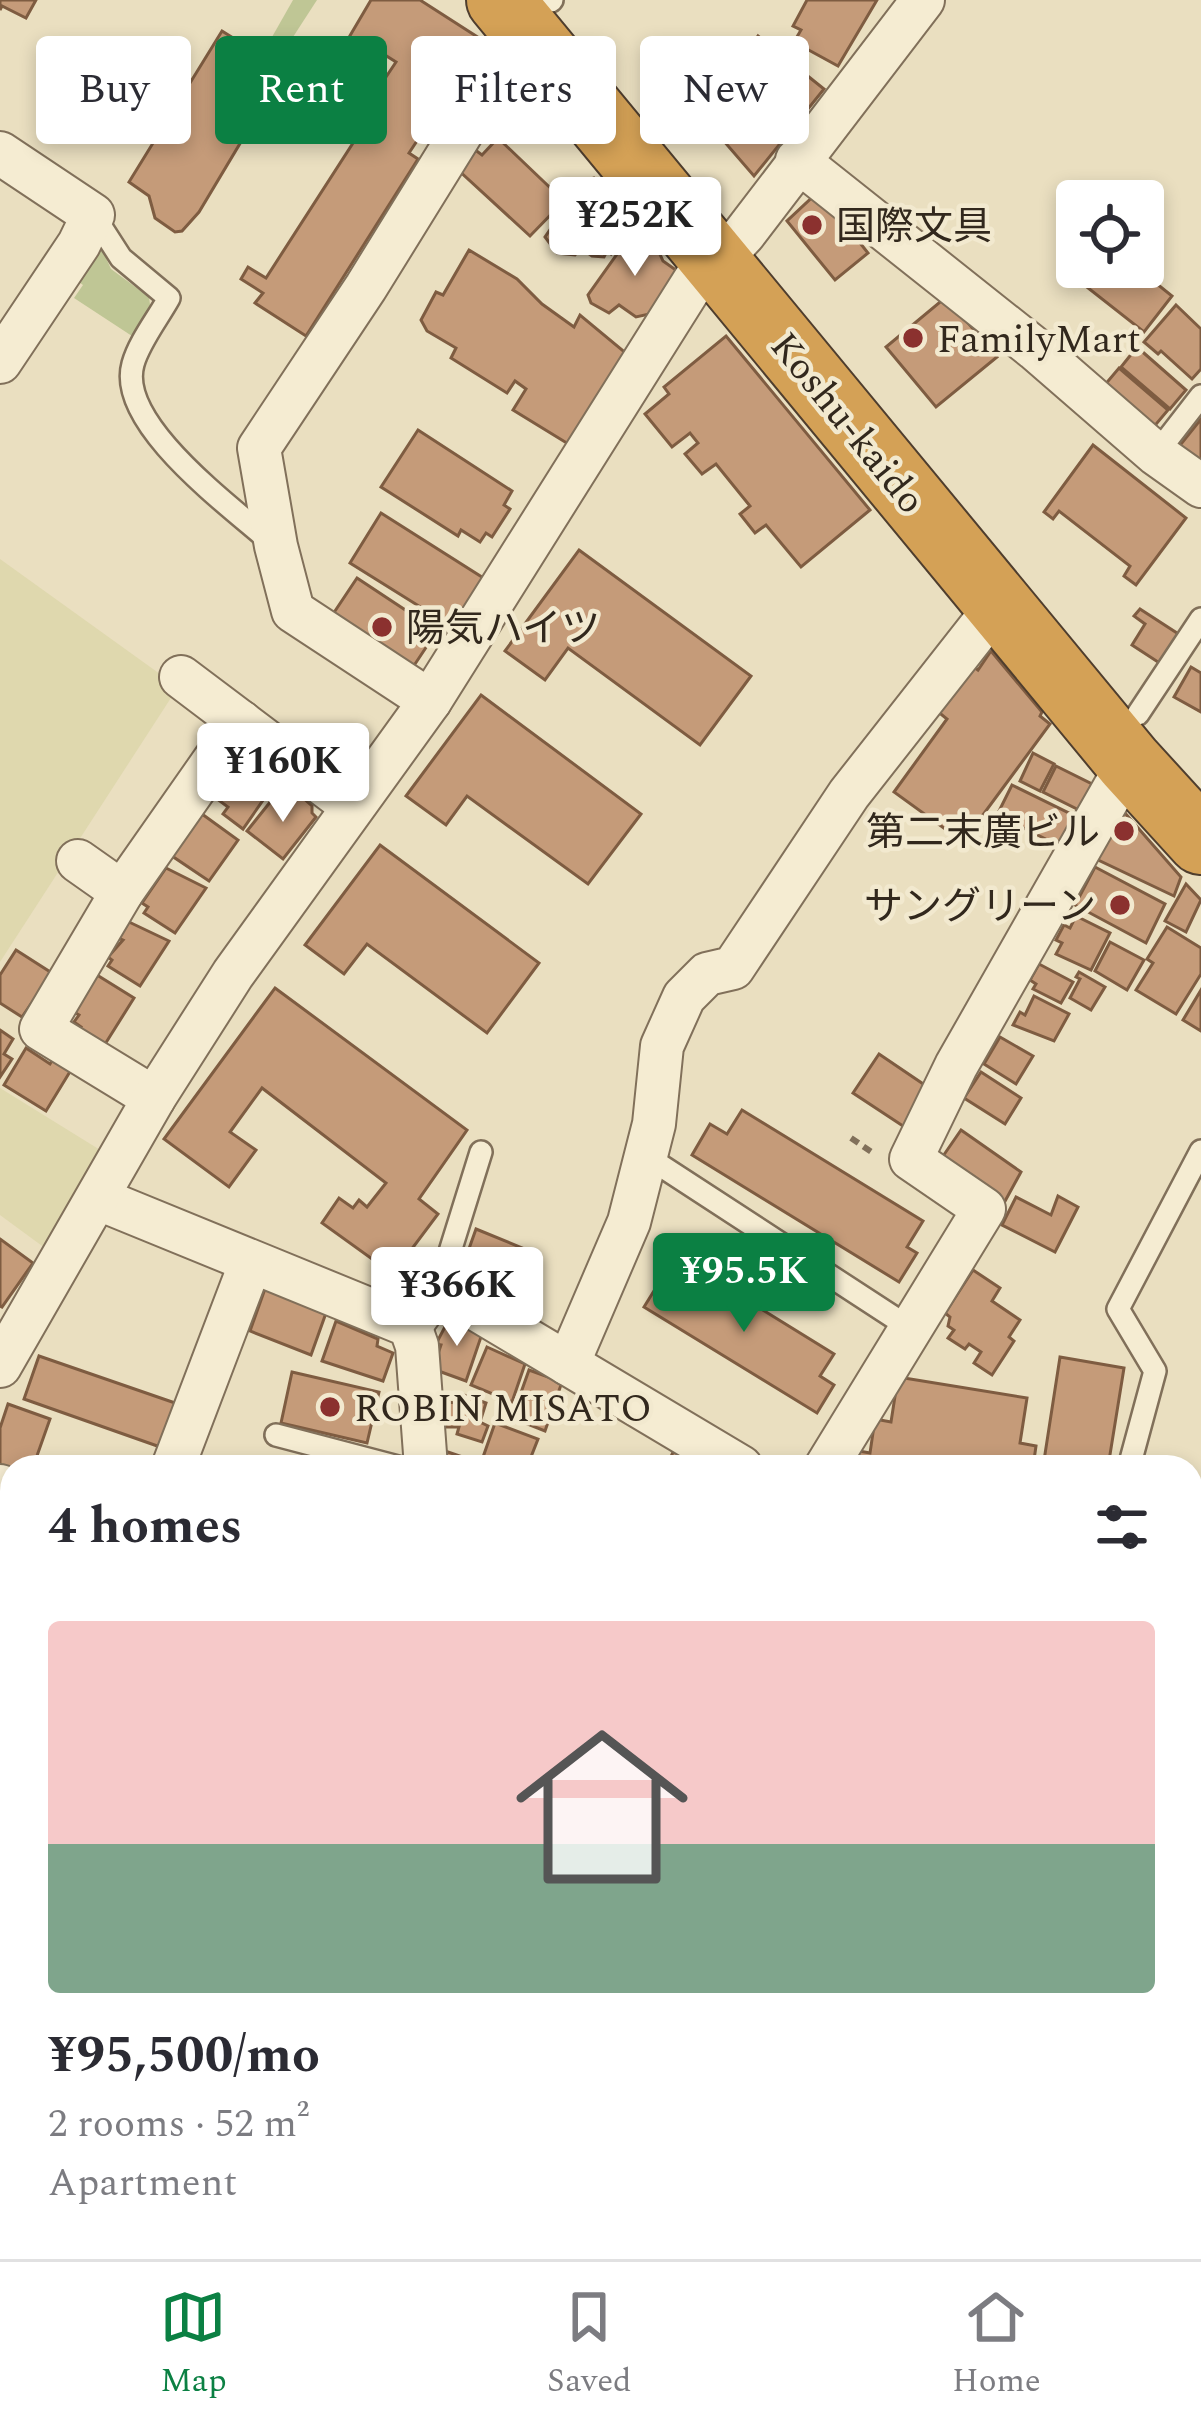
<!DOCTYPE html>
<meta charset="utf-8">
<style>
:root{--surface:#fff;--page:#f2f2f3;--text:#2b2b33;--muted:#7c7c81;--line:#e1e1e2;--accent:#0b8043}
body{margin:0;font-family:Spectral,"Noto Sans JP",serif;background:var(--page);color:var(--text);height:100vh;display:flex;flex-direction:column;font-size:45px;white-space:nowrap}
*{box-sizing:border-box;margin:0}
p{font-size:39px;color:var(--muted)}
.icon{flex:none;width:66px;height:66px;fill:none;stroke:currentColor;stroke-width:2;stroke-linecap:round;stroke-linejoin:round}
.map{position:relative;flex:1;overflow:hidden}
.panel{position:absolute;left:0px;top:1455px;width:1203px;height:804px;display:flex;flex-direction:column;background:var(--surface);border-radius:36px 36px 0 0;box-shadow:0 6px 18px #0003}
.panel>*{flex:none}
.top-card{position:absolute;left:36px;top:36px;width:1131px;height:108px;display:flex;gap:24px}
.controls{position:absolute;left:1056px;top:180px;display:grid;gap:24px}
.controls a{display:grid;place-items:center;width:108px;height:108px;border-radius:12px;background:var(--surface);box-shadow:0 6px 18px #0003;font-size:60px}
.price{position:absolute;translate:-50% -102px;padding:0 27px;border-radius:12px;background:#fff;color:#222;font-size:39px;line-height:78px;filter:drop-shadow(0 3px 6px #0008)}
.price::after{content:'';position:absolute;left:50%;top:72px;width:36px;height:27px;margin-left:-18px;background:inherit;clip-path:polygon(0 0,100% 0,50% 100%)}
.price.active{background:var(--accent);color:#fff}
ul{padding:0;list-style:none}
li{display:grid;align-content:center;gap:24px;height:636px;padding:0 48px}
li+li{border-top:3px solid var(--line)}
li span{display:grid;place-items:center;height:372px;border-radius:12px;color:#555}
li>.icon{margin-inline-start:auto}
span .icon{width:216px;height:216px;fill:#fffc;stroke-width:1}
li b{font-size:51px}
h2{display:flex;justify-content:space-between;align-items:center;height:144px;padding:0 48px;font-size:51px}
.chip{padding:0 42px;border-radius:12px;background:var(--surface);box-shadow:0 6px 18px #0003;font-size:42px;line-height:108px}
.chip.active{background:var(--accent);color:#fff}
.tabs{display:flex;justify-content:space-around;align-items:center;height:168px;border-top:3px solid var(--line);background:var(--surface);font-size:33px;color:var(--muted)}
.tabs a{display:grid;justify-items:center;gap:6px}
.tabs .active{color:var(--accent)}
.map>svg:first-child{display:block}
.farmland{fill:#dfd8ae}
.green{fill:#bfc695}
.building{fill:#c59b79;stroke:#7e5c41;stroke-width:3}
.lines{fill:none;stroke-linecap:round;stroke-linejoin:round}
.lane-casing{stroke:#81705a;stroke-width:26}
.street-casing{stroke:#81705a;stroke-width:46}
.highway-casing{stroke:#4f3e2e;stroke-width:70}
.path{stroke:#81705a;stroke-width:6;stroke-dasharray:9 6;stroke-linecap:butt}
.lane{stroke:#f5ecd2;stroke-width:21}
.street{stroke:#f5ecd2;stroke-width:42}
.highway{stroke:#d4a156;stroke-width:66}
.poi-dot{fill:#8b312f;stroke:#f2e9cf;stroke-width:4.5}
.labels{text-anchor:middle;stroke-width:9;stroke-linejoin:round;paint-order:stroke}
.poi-label{font-size:39px;fill:#32281d;stroke:#f2e9cf;text-anchor:start}
.street-label{font-size:39px;fill:#32281d;stroke:#f2e9cf}
</style>
<div class="map">
<svg width="1201" height="2259" viewBox="0 0 1201 2259">
<rect width="100%" height="100%" fill="#eadfc0"/>
<g class="farmland">
<polygon points="0,559 178,687 0,962"/>
<polygon points="0,1088 105,1153 49,1251 0,1215"/>
</g>
<g class="green">
<polygon points="293,0 317,0 293,37 272,37"/>
<polygon points="97,238 111,269 149,297 151,312 135,338 74,298 83,285 75,279"/>
</g>
<g class="building">
<polygon points="0,0 36,0 26,18 2,6 0,10"/>
<polygon points="371,0 420,0 490,45 487,50 491,52 461,100 450,91 409,153 418,159 306,336 255,303 263,293 241,279 248,267 266,278 362,129 354,125 364,109 351,101 364,80 378,89 396,62 361,40 358,46 348,39"/>
<polygon points="807,0 877,0 838,66 794,42 801,30 793,26"/>
<polygon points="222,31 284,70 199,212 182,231 175,232 155,218 149,196 129,182"/>
<polygon points="758,36 824,89 754,176 703,117 723,89 707,81 716,68 729,77"/>
<polygon points="498,138 564,201 530,236 456,168 474,149 482,155"/>
<polygon points="594,178 609,189 613,201 633,222 611,254 607,251 604,257 592,256 581,248 575,255 557,253 545,237 583,182"/>
<polygon points="819,191 868,253 835,280 787,221"/>
<polygon points="638,231 654,241 663,261 683,275 654,313 636,317 619,305 609,313 591,303 588,295 632,233"/>
<polygon points="469,250 517,279 542,304 574,327 580,315 627,354 570,445 513,410 526,389 515,381 507,393 451,358 456,348 427,331 421,320 436,292 443,295"/>
<polygon points="1077,263 1077,267 1136,267 1172,296 1144,332 1069,273"/>
<polygon points="946,297 997,357 936,407 886,347"/>
<polygon points="1176,305 1201,329 1201,369 1192,379 1161,351 1158,354 1144,342"/>
<polygon points="726,336 870,510 801,567 766,525 755,533 740,514 750,506 716,464 702,474 685,454 698,443 690,433 672,447 645,414 669,394 664,387"/>
<polygon points="1137,347 1186,390 1170,409 1121,367"/>
<polygon points="1119,368 1168,410 1152,429 1103,387"/>
<polygon points="1201,419 1201,469 1177,449"/>
<polygon points="418,430 512,491 504,505 510,509 492,537 486,533 480,542 461,530 458,536 381,487"/>
<polygon points="1093,445 1186,518 1136,585 1124,576 1130,566 1059,511 1053,519 1044,512"/>
<polygon points="381,513 485,579 454,628 350,563"/>
<polygon points="579,550 751,676 700,745 568,648 545,680 505,651"/>
<polygon points="357,578 437,631 407,676 327,623"/>
<polygon points="1140,609 1180,635 1161,664 1132,645 1145,624 1134,616"/>
<polygon points="991,651 1042,712 1040,716 1050,724 963,842 894,792 947,719 931,706 965,660 978,670"/>
<polygon points="1191,667 1201,673 1201,712 1174,697"/>
<polygon points="481,695 641,814 588,884 467,796 446,825 406,796"/>
<polygon points="1033,753 1054,764 1040,791 1020,781"/>
<polygon points="242,754 275,783 243,829 223,814 228,807 213,796"/>
<polygon points="1056,766 1092,784 1079,810 1043,792"/>
<polygon points="1012,785 1081,819 1066,849 997,815"/>
<polygon points="290,797 302,797 312,806 312,813 316,817 283,859 247,831 271,801 280,809"/>
<polygon points="1118,805 1181,877 1174,896 1094,858"/>
<polygon points="202,814 238,840 209,881 172,856"/>
<polygon points="380,845 539,963 487,1033 367,944 344,974 305,945"/>
<polygon points="1095,867 1165,904 1146,943 1075,905"/>
<polygon points="166,868 206,888 175,933 144,913 148,907 142,903"/>
<polygon points="1186,884 1201,900 1186,932 1165,921"/>
<polygon points="1076,916 1110,933 1091,970 1056,954 1062,943 1056,940 1064,925 1070,928"/>
<polygon points="129,922 169,941 140,986 108,966 112,960 108,957 123,940 118,938"/>
<polygon points="1167,927 1201,948 1201,974 1176,1014 1136,990 1153,963 1147,959"/>
<polygon points="1110,942 1144,960 1127,990 1095,971"/>
<polygon points="16,950 55,975 35,1006 31,1004 22,1017 0,1003 0,975"/>
<polygon points="1039,964 1073,982 1061,1003 1033,989 1036,984 1030,980"/>
<polygon points="1079,972 1105,987 1091,1010 1070,998 1080,979 1076,977"/>
<polygon points="97,975 134,998 102,1049 77,1033 81,1027 74,1022 79,1015 74,1012"/>
<polygon points="275,988 467,1130 419,1199 438,1214 393,1274 322,1223 339,1198 353,1208 359,1200 367,1207 386,1183 262,1088 230,1132 256,1150 229,1187 164,1139"/>
<polygon points="1201,990 1201,1031 1183,1020"/>
<polygon points="1034,996 1069,1014 1054,1041 1013,1025 1020,1012 1025,1015"/>
<polygon points="0,1030 13,1039 4,1054 12,1059 0,1077"/>
<polygon points="1000,1037 1033,1056 1016,1084 984,1064"/>
<polygon points="26,1048 50,1064 53,1059 71,1070 46,1111 4,1085"/>
<polygon points="879,1054 935,1092 909,1130 853,1093"/>
<polygon points="981,1072 1021,1098 1005,1124 964,1098"/>
<polygon points="742,1110 923,1221 907,1247 917,1253 899,1282 692,1155 710,1124 727,1134"/>
<polygon points="961,1130 1021,1172 1004,1203 941,1159"/>
<polygon points="1058,1196 1078,1207 1055,1252 1002,1225 1016,1197 1051,1215"/>
<polygon points="476,1229 532,1252 523,1278 510,1271 504,1287 485,1278 483,1284 460,1274"/>
<polygon points="0,1239 33,1263 2,1307 0,1306"/>
<polygon points="685,1262 834,1354 820,1376 834,1385 817,1413 644,1307 665,1273 674,1279"/>
<polygon points="973,1270 1000,1288 992,1301 1020,1320 1009,1337 1014,1341 992,1375 974,1363 981,1352 969,1344 965,1349 948,1338 954,1330 948,1326 950,1317 945,1313"/>
<polygon points="266,1286 326,1313 311,1355 250,1331"/>
<polygon points="449,1319 483,1331 466,1381 433,1369 441,1345 436,1344"/>
<polygon points="336,1321 378,1339 377,1346 393,1353 383,1381 322,1361"/>
<polygon points="487,1347 525,1364 512,1402 471,1385"/>
<polygon points="39,1356 178,1404 163,1448 24,1399"/>
<polygon points="1060,1357 1124,1368 1108,1467 1043,1467"/>
<polygon points="529,1370 562,1382 545,1431 512,1418"/>
<polygon points="292,1372 379,1392 367,1443 281,1423"/>
<polygon points="898,1377 1027,1398 1020,1443 1036,1446 1033,1467 856,1467 859,1451 870,1453 875,1419 891,1422"/>
<polygon points="461,1394 486,1403 480,1422 488,1426 482,1442 457,1434 459,1427 446,1427 445,1402 458,1403"/>
<polygon points="8,1404 50,1419 33,1467 12,1467 12,1472 0,1468 0,1428"/>
<polygon points="495,1423 538,1439 527,1467 499,1467 482,1460"/>
<polygon points="675,1448 696,1460 693,1467 666,1467"/>
<polygon points="445,1451 486,1465 486,1467 441,1467"/>
<polygon points="0,1538 12,1542 12,1595 0,1591"/>
<polygon points="0,1663 12,1666 12,1764 0,1760"/>
<polygon points="0,1844 12,1846 12,1895 6,1932 0,1931"/>
<polygon points="175,2247 203,2251 202,2256 206,2259 173,2259"/>
<polygon points="602,2247 655,2247 652,2259 600,2256"/>
<polygon points="666,2247 725,2247 723,2259 663,2259"/>
<polygon points="733,2247 761,2247 759,2259 731,2259"/>
<polygon points="767,2247 795,2247 793,2259 766,2259"/>
<polygon points="800,2247 863,2257 862,2259 799,2259"/>
</g>
<g class="lines">
<g class="lane-casing">
<g id="lane">
<polyline points="551,1 552,0"/>
<path d="M 94,216 L 121,258 L 169,298 C 158,318 139,342 133,364 C 116,424 232,507 272,543"/>
<polyline points="1156,454 1201,396"/>
<polyline points="1138,714 1201,619"/>
<polyline points="646,1156 910,1328"/>
<polyline points="439,1287 481,1152"/>
<polyline points="276,1435 398,1467"/>
<polyline points="1129,1467 1155,1371 1118,1309 1201,1151"/>
<polyline points="0,1999 12,2007"/>
</g>
</g>
<g class="street-casing">
<g id="street">
<polyline points="0,153 93,215 79,244 0,362"/>
<polyline points="797,160 1035,349 1156,454 1201,486"/>
<polyline points="181,677 352,806"/>
<polyline points="430,701 293,611 276,546 259,448 366,287 525,30"/>
<polyline points="78,861 122,892"/>
<polyline points="154,1098 41,1029 122,892 241,722"/>
<polyline points="99,1199 410,1326 417,1346 426,1467"/>
<polyline points="410,1326 439,1287 741,1467"/>
<polyline points="568,1364 629,1222 654,1124 662,1046 684,997 707,974 733,968 849,794 999,603"/>
<polyline points="0,1366 154,1098 233,974 430,701 696,278 718,262 744,234 923,0"/>
<polyline points="173,1467 251,1262"/>
<polyline points="826,1467 984,1209 911,1159 956,1066 1129,762"/>
<polyline points="0,1486 12,1490"/>
<polyline points="1191,1541 1201,1530"/>
<polyline points="0,1816 12,1821"/>
<polyline points="1191,1826 1201,1833"/>
<polyline points="1191,2201 1201,2161"/>
<polyline points="1093,2247 1127,2259"/>
<polyline points="142,2259 149,2247"/>
<polyline points="568,2259 570,2247"/>
<polyline points="1027,2259 1028,2247"/>
<polyline points="1176,2259 1179,2247"/>
</g>
</g>
<g class="highway-casing">
<polyline id="highway" points="500,0 1129,762 1201,841"/>
</g>
<polyline class="path" points="851,1138 873,1153"/>
<use href="#lane" class="lane"/>
<use href="#street" class="street"/>
<use href="#highway" class="highway"/>
</g>
<g class="poi-dot">
<circle cx="812" cy="225" r="12"/>
<circle cx="913" cy="338" r="12"/>
<circle cx="382" cy="627" r="12"/>
<circle cx="1124" cy="831" r="12"/>
<circle cx="1120" cy="905" r="12"/>
<circle cx="330" cy="1407" r="12"/>
</g>
<g class="labels">
<g class="poi-label">
<text x="836" y="239">国際文具</text>
<text x="937" y="352">FamilyMart</text>
<text x="406" y="641">陽気ハイツ</text>
<text x="1100" y="845" text-anchor="end">第二末廣ビル</text>
<text x="1096" y="919" text-anchor="end">サングリーン</text>
<text x="354" y="1421">ROBIN MISATO</text>
</g>
<g class="street-label">
<text transform="translate(849 422) rotate(51)" y="14">Koshu-kaido</text>
</g>
</g>
</svg>
<div class="controls">
<a><svg class="icon" aria-label="locate" viewBox="0 0 24 24"><circle cx="12" cy="12" r="6"/><path d="M12 2v4M12 18v4M2 12h4M18 12h4"/></svg></a>
</div>
<b class="price" style="left:635px;top:279px">¥252K</b>
<b class="price" style="left:283px;top:825px">¥160K</b>
<b class="price active" style="left:744px;top:1335px">¥95.5K</b>
<b class="price" style="left:457px;top:1349px">¥366K</b>
<div class="top-card">
<a class="chip">Buy</a>
<a class="chip active">Rent</a>
<a class="chip">Filters</a>
<a class="chip">New</a>
</div>
<section class="panel">
<h2>4 homes<svg class="icon" aria-label="filters" viewBox="0 0 24 24"><path d="M4 7h16M4 17h16"/><circle cx="9" cy="7" r="2"/><circle cx="15" cy="17" r="2"/></svg></h2>
<ul>
<li><span style="background:linear-gradient(#f6c9c9 60%,#7fa58c 0)"><svg class="icon" aria-label="home" viewBox="0 0 24 24"><path d="M3 11l9-7 9 7M6 9v11h12V9"/></svg></span><div><b>¥95,500/mo</b><p>2 rooms · 52 m²</p><p>Apartment</p></div></li>
</ul>
</section>
</div>
<nav class="tabs">
<a class="active"><svg class="icon" aria-label="map" viewBox="0 0 24 24"><path d="M3 6l6-2 6 2 6-2v14l-6 2-6-2-6 2zM9 4v14M15 6v14"/></svg>Map</a>
<a><svg class="icon" aria-label="saved" viewBox="0 0 24 24"><path d="M7 4h10v16l-5-4-5 4z"/></svg>Saved</a>
<a><svg class="icon" aria-label="home" viewBox="0 0 24 24"><path d="M3 11l9-7 9 7M6 9v11h12V9"/></svg>Home</a>
</nav>
